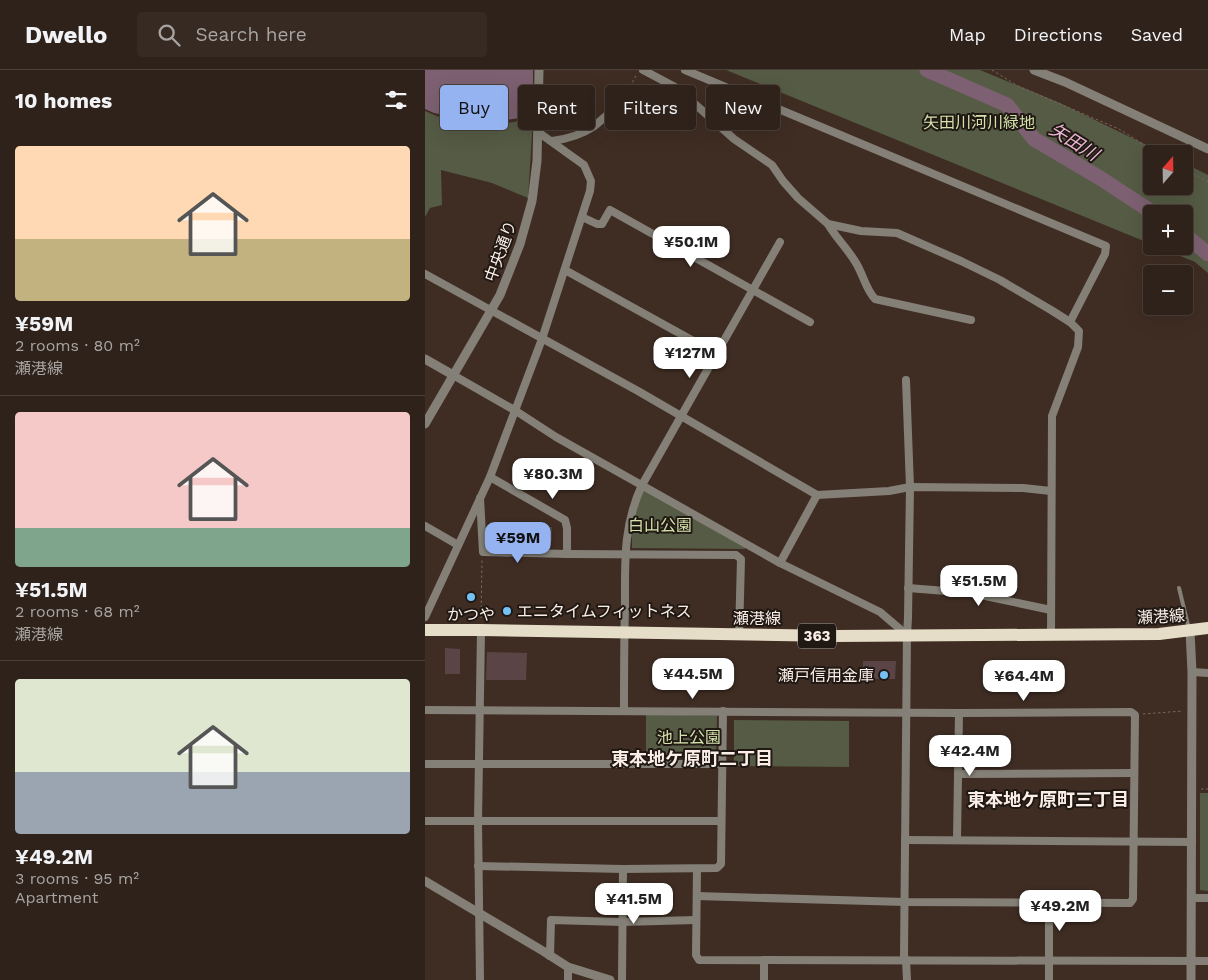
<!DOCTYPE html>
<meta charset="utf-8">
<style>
:root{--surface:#2f221a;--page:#372a23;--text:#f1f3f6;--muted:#a7a4a2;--line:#4a3f39;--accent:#95b2f1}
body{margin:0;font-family:"Work Sans","Noto Sans JP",sans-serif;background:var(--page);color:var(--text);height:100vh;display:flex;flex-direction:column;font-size:19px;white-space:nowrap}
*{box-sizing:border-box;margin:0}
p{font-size:16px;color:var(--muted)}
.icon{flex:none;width:28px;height:28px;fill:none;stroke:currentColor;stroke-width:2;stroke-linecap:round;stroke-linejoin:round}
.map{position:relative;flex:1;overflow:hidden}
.details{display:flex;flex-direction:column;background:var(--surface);width:425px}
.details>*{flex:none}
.top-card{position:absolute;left:15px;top:15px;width:475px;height:45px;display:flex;gap:10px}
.needle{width:32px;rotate:20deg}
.fabs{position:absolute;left:718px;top:75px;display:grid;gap:10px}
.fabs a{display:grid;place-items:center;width:50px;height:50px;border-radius:5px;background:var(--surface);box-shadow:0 5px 20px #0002,0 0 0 1px var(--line);font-size:25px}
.price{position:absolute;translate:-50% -42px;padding:0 11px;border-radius:10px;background:#fff;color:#222;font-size:16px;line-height:32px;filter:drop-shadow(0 1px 2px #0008)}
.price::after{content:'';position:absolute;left:50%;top:30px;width:15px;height:11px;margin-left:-8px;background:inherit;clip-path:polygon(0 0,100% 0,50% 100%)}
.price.selected{background:var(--accent);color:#111}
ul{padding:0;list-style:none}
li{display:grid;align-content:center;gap:10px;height:265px;padding:0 15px}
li+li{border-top:1px solid var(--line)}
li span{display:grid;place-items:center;height:155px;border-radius:5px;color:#555}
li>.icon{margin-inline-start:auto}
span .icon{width:90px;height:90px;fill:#fffc;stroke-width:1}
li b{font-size:21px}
h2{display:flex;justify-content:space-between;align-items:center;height:60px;padding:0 15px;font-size:21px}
.tag{padding:0 18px;border-radius:5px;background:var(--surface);box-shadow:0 5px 20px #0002,0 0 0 1px var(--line);font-size:18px;line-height:45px}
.tag.selected{background:var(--accent);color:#111}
header{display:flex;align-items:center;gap:30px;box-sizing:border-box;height:70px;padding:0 25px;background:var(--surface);border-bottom:1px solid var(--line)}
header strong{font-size:24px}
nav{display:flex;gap:28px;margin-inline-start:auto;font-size:18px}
.search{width:350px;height:45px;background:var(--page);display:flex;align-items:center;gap:12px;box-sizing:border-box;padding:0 18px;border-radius:5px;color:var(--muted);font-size:19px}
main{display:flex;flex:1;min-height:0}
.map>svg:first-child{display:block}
.green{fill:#555b44}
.water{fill:#7d6172}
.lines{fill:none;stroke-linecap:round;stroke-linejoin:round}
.river{stroke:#7d6172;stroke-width:15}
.building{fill:#5b4445}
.path{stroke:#796960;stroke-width:1;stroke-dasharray:2.5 2.5;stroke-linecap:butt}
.service{stroke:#848077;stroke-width:4}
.minor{stroke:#848077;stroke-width:8}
.tertiary{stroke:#848077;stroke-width:9}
.trunk{stroke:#e6ddc8;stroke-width:12}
.poi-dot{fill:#73c1f5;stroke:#201813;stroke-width:2}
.labels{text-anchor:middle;stroke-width:4;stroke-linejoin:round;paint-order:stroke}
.shield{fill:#201813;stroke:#b9aea7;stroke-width:1}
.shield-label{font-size:15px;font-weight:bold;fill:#faeee7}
.park-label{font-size:16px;fill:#d3e1aa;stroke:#201813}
.street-label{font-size:16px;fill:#faeee7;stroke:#201813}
.poi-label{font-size:16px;fill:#faeee7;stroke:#201813;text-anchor:start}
.water-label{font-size:18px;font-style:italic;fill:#ecb6d6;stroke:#201813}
.neighbourhood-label{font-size:18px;font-weight:bold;fill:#faeee7;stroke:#201813}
</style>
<header>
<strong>Dwello</strong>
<div class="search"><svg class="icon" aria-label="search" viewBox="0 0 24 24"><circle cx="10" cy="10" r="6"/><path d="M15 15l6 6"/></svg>Search here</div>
<nav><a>Map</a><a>Directions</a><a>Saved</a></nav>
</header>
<main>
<section class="details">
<h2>10 homes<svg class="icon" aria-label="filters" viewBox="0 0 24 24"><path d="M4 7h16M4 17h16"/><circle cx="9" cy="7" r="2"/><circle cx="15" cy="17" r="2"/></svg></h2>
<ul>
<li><span style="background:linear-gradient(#ffd9b3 60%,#c2b280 0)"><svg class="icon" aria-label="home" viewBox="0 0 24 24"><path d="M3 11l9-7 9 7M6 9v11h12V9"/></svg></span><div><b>¥59M</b><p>2 rooms · 80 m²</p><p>瀬港線</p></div></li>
<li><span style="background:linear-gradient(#f6c9c9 75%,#7fa58c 0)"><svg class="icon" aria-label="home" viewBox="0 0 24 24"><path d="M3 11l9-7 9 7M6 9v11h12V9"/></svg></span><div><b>¥51.5M</b><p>2 rooms · 68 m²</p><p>瀬港線</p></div></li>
<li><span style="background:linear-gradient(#dfe7d0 60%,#9aa5b1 0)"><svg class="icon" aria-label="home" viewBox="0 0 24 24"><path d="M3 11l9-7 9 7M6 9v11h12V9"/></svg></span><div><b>¥49.2M</b><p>3 rooms · 95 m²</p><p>Apartment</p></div></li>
</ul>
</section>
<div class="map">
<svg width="783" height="910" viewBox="0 0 783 910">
<rect width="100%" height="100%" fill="#3f2d23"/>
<g class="green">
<polygon points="301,0 555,0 635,33 740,84 726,84 726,116 759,116 759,93 783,105 783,203 770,192 731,176 759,176 759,144 726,144 726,174"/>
<polygon points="0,41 14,47 62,56 108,49 103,128 67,113 16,100 17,135 5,138 0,147"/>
<polygon points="218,419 320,476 320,479 207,478 207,455"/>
<polygon points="221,644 292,646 291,689 221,687"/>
<polygon points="309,650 424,651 424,697 309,696"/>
<polygon points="775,723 783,723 783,821 775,820"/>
</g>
<polygon class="water" points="0,0 108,0 108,46 61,53 9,43 0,39"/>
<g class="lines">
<g class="river">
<polyline points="502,0 582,35 609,69 675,108 730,144"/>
<polyline points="759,164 783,184"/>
</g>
</g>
<g class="building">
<rect x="76" y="457" width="51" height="14"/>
<polygon points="20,578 35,579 35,604 20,604"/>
<polygon points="62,582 102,583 101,610 61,610"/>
<polygon points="438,591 471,591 470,609 438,609"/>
</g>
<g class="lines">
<g class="path">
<polyline points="567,0 593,16 694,59 734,84"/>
<polyline points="194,38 197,37 203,20 212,4"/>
<polyline points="759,99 783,112"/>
<polyline points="56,548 57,490"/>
<polyline points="718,644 758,641"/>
<polyline points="776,719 783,719"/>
</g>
<polyline class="service" points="754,518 764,559"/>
<g class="minor">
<polyline points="218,0 252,18 309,69 347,95 358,111 373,128 403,154 436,161 472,163 536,191 575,210 626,240 645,252 654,261 653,277 627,346 626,564"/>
<polyline points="260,0 681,176 680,184 645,252"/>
<path d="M 127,71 C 142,69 156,65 168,57 C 175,52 180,46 187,41"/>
<polyline points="157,147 172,154 177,154 185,140 385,252"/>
<path d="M 403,154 C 411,168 423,179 431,193 C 438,204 441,220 450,229 L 546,250"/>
<polyline points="140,200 292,284"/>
<polyline points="0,204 213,321 392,425 464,421 485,417 598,418 626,421"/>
<polyline points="28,305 91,341 131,367 355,493 455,542 482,565"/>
<polyline points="481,310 485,417 483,548 482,565 479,886 481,890 482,910"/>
<polyline points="65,407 140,450 142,458 142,484"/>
<polyline points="55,428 58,482 142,484 311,485 316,489 314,565"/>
<polyline points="0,456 33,475"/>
<polyline points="355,493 392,425"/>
<polyline points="483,518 546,523 626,540"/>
<polyline points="0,547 65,407 117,269 165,121 166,111 159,95 113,62"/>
<polyline points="767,602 783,603"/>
<polyline points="0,640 534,643 706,642 710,645 708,829 705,833 480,832 272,826"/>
<path d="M 199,641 C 199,606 199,571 200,536 C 200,492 198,456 217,415 L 355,172"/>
<polyline points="0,694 297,694"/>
<polyline points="533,704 709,703"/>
<polyline points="0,751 296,751"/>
<polyline points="532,769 534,643"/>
<polyline points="480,770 767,772"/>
<polyline points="53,796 198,799 292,798 296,794 298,641"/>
<polyline points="272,799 271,885 274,890 783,891"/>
<polyline points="766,828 783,828"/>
<polyline points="624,832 624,910"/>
<polyline points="125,886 126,850 197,852 271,850"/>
<polyline points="339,890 339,910"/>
<polyline points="143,897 143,910"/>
<polyline points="55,910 53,752 56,560"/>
<polyline points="197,910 198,799"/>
</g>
<g class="tertiary">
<polyline points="609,0 640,12 783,79"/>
<polyline points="0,289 28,305"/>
<polyline points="0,354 75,225 95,174 107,131 112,91 114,0"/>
<polyline points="765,561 767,602 766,910"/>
<polyline points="0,811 118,881 143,897 185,910"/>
</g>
<polyline class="trunk" points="0,560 56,560 410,566 734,564 783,558"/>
</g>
<g class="poi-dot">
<circle cx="46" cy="527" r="5"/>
<circle cx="82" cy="541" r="5"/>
<circle cx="459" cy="605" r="5"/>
</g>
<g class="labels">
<rect class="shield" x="373" y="553.5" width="38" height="25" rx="4"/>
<g class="shield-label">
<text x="392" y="571">363</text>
</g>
<g class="park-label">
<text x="554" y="58">矢田川河川緑地</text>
<text x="235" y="461">白山公園</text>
<text x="264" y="673">池上公園</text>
</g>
<g class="street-label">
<text transform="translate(75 181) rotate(-70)" y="6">中央通り</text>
<text transform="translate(736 546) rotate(-3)" y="6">瀬港線</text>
<text x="332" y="554">瀬港線</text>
</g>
<g class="poi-label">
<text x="92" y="547">エニタイムフィットネス</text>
<text x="46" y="550" text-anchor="middle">かつや</text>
<text x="449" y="611" text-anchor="end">瀬戸信用金庫</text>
</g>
<g class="water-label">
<text transform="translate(649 72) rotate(32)" y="6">矢田川</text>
</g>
<g class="neighbourhood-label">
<text x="267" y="695">東本地ケ原町二丁目</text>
<text x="623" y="736">東本地ケ原町三丁目</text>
</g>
</g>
</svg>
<div class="fabs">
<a><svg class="needle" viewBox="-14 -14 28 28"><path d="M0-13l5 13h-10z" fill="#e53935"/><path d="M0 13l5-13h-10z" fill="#a7a4a2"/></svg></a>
<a>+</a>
<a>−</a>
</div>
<b class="price" style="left:266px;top:198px">¥50.1M</b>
<b class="price" style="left:265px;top:309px">¥127M</b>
<b class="price" style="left:128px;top:430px">¥80.3M</b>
<b class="price selected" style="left:93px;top:494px">¥59M</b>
<b class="price" style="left:554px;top:537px">¥51.5M</b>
<b class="price" style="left:268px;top:630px">¥44.5M</b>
<b class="price" style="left:599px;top:632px">¥64.4M</b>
<b class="price" style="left:545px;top:707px">¥42.4M</b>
<b class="price" style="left:209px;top:855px">¥41.5M</b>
<b class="price" style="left:635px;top:862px">¥49.2M</b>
<div class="top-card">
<a class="tag selected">Buy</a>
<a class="tag">Rent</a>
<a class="tag">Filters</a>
<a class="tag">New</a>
</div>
</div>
</main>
